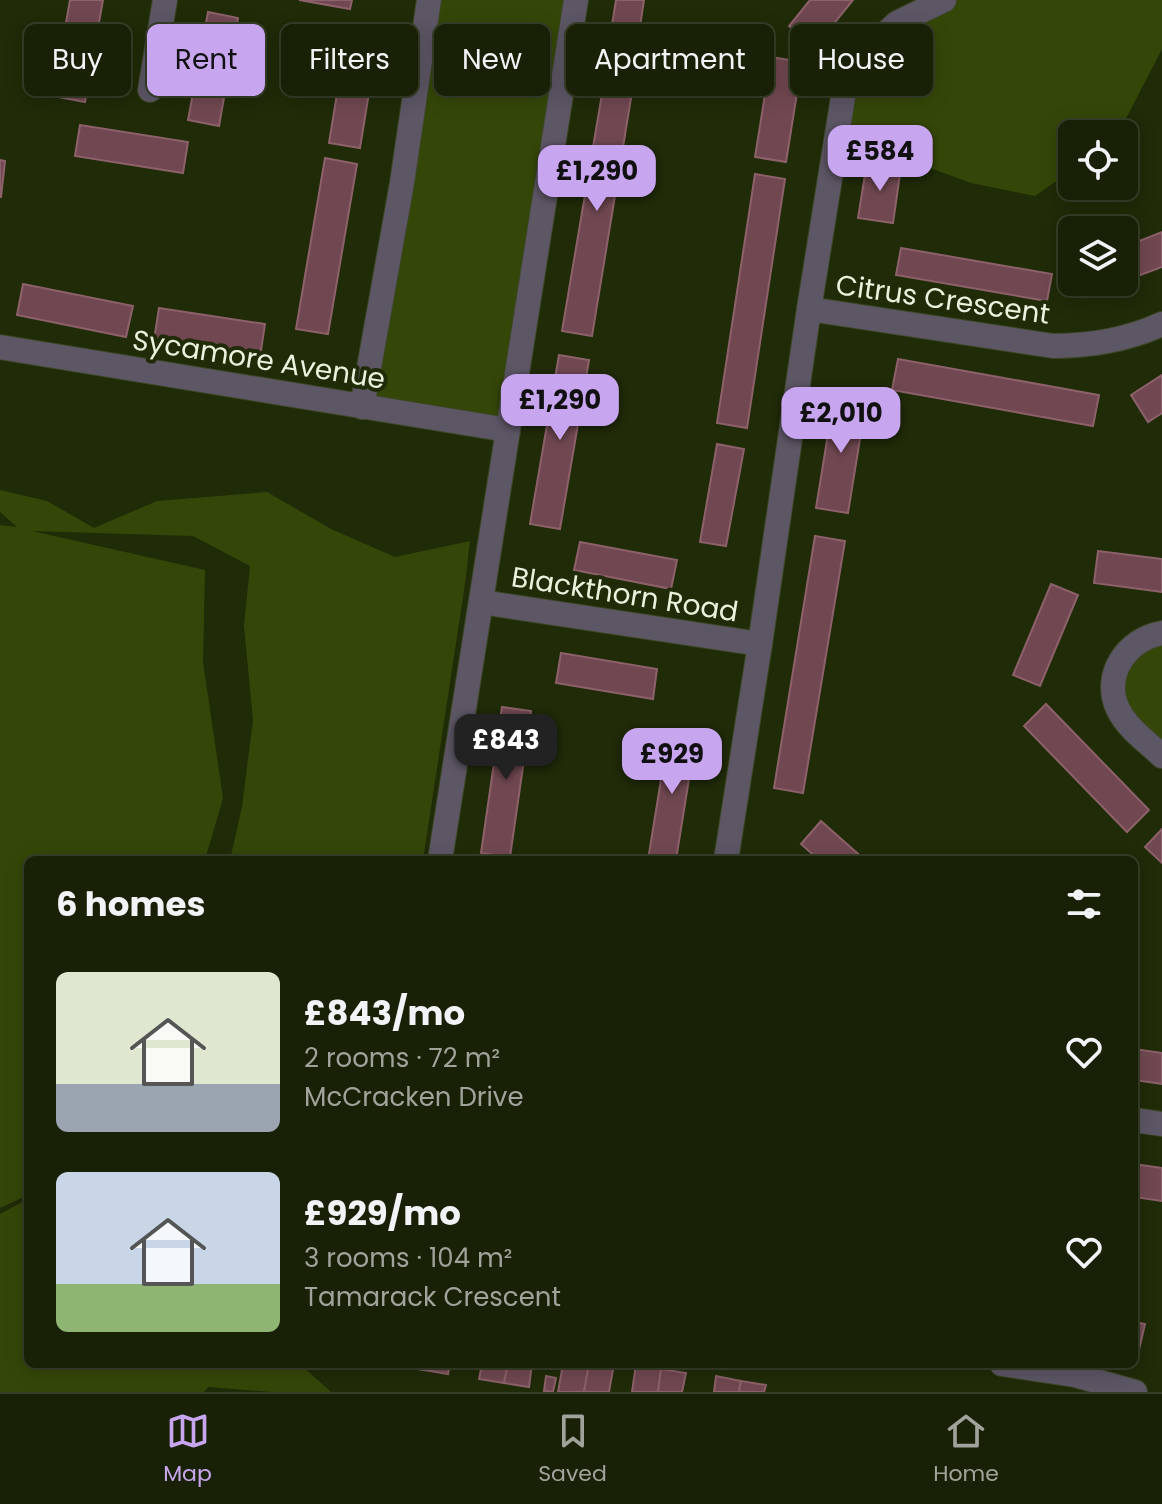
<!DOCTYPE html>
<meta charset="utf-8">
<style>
:root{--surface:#182006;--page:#212810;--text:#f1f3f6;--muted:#9fa39b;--line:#363e28;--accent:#c8a6ef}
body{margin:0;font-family:Poppins,sans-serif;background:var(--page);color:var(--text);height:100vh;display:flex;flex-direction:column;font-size:30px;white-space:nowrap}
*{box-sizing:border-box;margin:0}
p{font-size:26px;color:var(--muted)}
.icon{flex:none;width:44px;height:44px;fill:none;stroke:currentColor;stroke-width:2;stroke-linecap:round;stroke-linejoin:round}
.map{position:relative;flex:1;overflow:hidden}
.details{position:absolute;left:24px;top:856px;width:1114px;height:512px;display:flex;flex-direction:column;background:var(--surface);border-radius:12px;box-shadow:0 4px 20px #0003,0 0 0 2px var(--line)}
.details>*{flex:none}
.top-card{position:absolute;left:24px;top:24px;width:1114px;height:72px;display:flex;gap:16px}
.fabs{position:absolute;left:1058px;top:120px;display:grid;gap:16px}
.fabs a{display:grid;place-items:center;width:80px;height:80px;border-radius:12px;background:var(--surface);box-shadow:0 4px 20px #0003,0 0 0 2px var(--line);font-size:40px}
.price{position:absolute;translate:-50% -68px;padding:0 18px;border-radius:16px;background:var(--accent);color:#111;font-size:26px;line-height:52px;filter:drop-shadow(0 2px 4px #0008)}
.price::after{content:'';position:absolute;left:50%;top:48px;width:24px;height:18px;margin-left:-12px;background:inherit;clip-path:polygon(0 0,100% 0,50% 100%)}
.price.current{background:#222;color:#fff}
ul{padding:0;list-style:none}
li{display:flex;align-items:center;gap:24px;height:200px;padding:0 32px}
li span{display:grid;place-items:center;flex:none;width:224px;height:160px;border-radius:12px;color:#555}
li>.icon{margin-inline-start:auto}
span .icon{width:96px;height:96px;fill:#fffc;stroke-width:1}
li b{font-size:34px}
h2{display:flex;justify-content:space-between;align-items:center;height:96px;padding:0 32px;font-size:34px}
.chip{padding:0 28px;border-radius:12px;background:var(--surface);box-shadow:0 4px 20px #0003,0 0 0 2px var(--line);font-size:28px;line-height:72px}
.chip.current{background:var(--accent);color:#111}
.tab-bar{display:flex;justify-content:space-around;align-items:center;height:112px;border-top:2px solid var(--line);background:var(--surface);font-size:22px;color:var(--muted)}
.tab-bar a{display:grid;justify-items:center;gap:4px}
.tab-bar .current{color:var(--accent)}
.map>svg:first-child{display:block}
.green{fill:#354708}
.building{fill:#714851;stroke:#8c616a;stroke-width:2}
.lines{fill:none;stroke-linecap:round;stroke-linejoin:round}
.minor-casing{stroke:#3c4726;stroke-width:26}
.minor{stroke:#5d5665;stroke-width:24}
.labels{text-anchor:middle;stroke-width:8;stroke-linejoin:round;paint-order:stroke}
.street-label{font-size:28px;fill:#eaf2de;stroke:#202b08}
</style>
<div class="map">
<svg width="1162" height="1392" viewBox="0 0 1162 1392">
<rect width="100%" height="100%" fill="#202b08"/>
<g class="green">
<polygon points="429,0 576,0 508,430 362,407"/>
<polygon points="944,0 1162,0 1162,49 1118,134 1072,134 1072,170 1035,196 971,183 914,162 834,146 867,51"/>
<polygon points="0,490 47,501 94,528 157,501 267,492 331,529 395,557 470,541 465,584 423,860 230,860 242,807 253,720 244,626 250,566 193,536 32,531 205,570 203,662 223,798 205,860 28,860 28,1195 0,1208 0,525 17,527 0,512"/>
<polygon points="1162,633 1162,756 1113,686 1153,635"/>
<polygon points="28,1199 28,1364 300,1364 331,1392 273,1392 208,1387 204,1392 0,1392 0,1214"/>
</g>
<g class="building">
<polygon points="70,0 103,0 85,102 53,96"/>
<polygon points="299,0 352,0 350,9"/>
<polygon points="616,0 644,0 633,73 605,68"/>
<polygon points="810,0 853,0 815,47 789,26"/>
<polygon points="208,12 238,18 219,126 188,120"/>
<polygon points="347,32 378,37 360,148 329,143"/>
<polygon points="771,57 802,62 786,162 755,157"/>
<polygon points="603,88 632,92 592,336 562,331"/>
<polygon points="80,125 188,142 183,173 75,156"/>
<polygon points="325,158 357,164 328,334 296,329"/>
<polygon points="0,160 5,161 1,197 0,197"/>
<polygon points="867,162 901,167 893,223 858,218"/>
<polygon points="755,174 785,179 747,428 717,423"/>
<polygon points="1162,232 1162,267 1124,281 1124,247"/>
<polygon points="901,248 1052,274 1047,301 896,275"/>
<polygon points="1076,282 1122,282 1082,297"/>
<polygon points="23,284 133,306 126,337 17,315"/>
<polygon points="159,308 265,324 260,357 154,340"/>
<polygon points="559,355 589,360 560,529 530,524"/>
<polygon points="898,359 1099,395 1093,426 892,390"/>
<polygon points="1162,375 1162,413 1148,422 1131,395"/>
<polygon points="834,397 866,402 848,513 816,508"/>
<polygon points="717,444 744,449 726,546 700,542"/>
<polygon points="815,536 845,541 803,793 774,788"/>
<polygon points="580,542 677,560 671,589 574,570"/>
<polygon points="1098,551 1162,559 1162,592 1094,583"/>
<polygon points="1051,584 1078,595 1040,686 1013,675"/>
<polygon points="561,653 657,669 653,699 556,683"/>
<polygon points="1046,704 1149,810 1127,832 1024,726"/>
<polygon points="502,707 531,711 510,857 481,853"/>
<polygon points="669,730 696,735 676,860 648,860"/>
<polygon points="821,821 865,860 819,860 801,844"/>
<polygon points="1162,829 1162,863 1145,847"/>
<polygon points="1134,1049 1162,1053 1162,1084 1134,1080"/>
<polygon points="1134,1164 1162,1168 1162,1201 1134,1197"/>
<polygon points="1134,1322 1145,1324 1138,1354 1134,1353"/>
<polygon points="399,1364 425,1364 424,1370 399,1366"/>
<polygon points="425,1364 450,1364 448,1374 424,1370"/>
<polygon points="482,1364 508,1364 504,1383 479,1379"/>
<polygon points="508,1364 532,1364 529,1387 504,1383"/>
<polygon points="563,1364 589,1364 584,1392 558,1392"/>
<polygon points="589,1364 614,1364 609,1392 584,1392"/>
<polygon points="636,1364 661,1369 658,1392 632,1392"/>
<polygon points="661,1369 686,1373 682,1392 658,1392"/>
<polygon points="546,1376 556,1378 553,1392 544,1391"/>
<polygon points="716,1376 741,1381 739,1392 714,1392"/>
<polygon points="741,1381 766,1385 764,1392 739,1392"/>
</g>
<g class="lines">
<g class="minor-casing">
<g id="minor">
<polyline points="150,90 165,0"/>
<path d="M 809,309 L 1053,346 C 1092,346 1127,340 1162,324"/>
<polyline points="0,347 508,430"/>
<polyline points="362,407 402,183 429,0"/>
<polyline points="481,602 760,644"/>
<path d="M 1162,633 C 1127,639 1102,675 1118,709 C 1127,728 1147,742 1162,756"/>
<polyline points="440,860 576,0"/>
<polyline points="726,860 760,644 809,309 845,85 867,51 897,23 944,0"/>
<polyline points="1134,1120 1162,1124"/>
<polyline points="1002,1364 1075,1375 1135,1392"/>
</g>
</g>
<use href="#minor" class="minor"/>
</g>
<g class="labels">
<g class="street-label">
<text transform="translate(943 299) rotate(8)" y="10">Citrus Crescent</text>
<text transform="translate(259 359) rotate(9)" y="10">Sycamore Avenue</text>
<text transform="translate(625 594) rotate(9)" y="10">Blackthorn Road</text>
</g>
</g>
</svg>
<div class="fabs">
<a><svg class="icon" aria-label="locate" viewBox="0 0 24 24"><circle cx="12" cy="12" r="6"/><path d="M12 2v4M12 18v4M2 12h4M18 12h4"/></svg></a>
<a><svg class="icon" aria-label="layers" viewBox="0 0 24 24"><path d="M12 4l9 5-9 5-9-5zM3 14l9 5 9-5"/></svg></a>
</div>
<b class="price" style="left:880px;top:193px">£584</b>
<b class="price" style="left:597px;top:213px">£1,290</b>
<b class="price" style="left:560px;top:442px">£1,290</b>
<b class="price" style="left:841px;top:455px">£2,010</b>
<b class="price current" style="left:506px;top:782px">£843</b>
<b class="price" style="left:672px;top:796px">£929</b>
<div class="top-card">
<a class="chip">Buy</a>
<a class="chip current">Rent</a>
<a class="chip">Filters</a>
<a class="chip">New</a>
<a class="chip">Apartment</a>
<a class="chip">House</a>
</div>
<section class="details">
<h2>6 homes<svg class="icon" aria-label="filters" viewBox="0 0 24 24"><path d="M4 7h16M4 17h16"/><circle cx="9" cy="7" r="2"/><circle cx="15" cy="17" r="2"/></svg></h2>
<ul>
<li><span style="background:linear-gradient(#dfe7d0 70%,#9aa5b1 0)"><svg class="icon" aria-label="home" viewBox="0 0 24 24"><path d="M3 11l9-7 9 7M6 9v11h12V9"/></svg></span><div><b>£843/mo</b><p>2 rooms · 72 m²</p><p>McCracken Drive</p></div><svg class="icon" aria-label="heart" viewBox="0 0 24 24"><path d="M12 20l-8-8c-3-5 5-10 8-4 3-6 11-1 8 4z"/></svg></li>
<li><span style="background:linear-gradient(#c9d6e8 70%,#8fb573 0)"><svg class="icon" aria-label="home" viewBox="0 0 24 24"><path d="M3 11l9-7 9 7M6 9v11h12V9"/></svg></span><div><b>£929/mo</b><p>3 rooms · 104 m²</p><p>Tamarack Crescent</p></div><svg class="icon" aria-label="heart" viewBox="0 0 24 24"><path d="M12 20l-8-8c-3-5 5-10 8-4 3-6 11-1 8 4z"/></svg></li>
</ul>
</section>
</div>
<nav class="tab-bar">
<a class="current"><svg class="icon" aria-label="map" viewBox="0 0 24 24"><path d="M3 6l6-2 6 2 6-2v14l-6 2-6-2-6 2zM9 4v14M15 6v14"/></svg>Map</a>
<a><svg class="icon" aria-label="saved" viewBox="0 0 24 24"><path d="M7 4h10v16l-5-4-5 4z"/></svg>Saved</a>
<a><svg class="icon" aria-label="home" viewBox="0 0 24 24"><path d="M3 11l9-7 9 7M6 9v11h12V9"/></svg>Home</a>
</nav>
